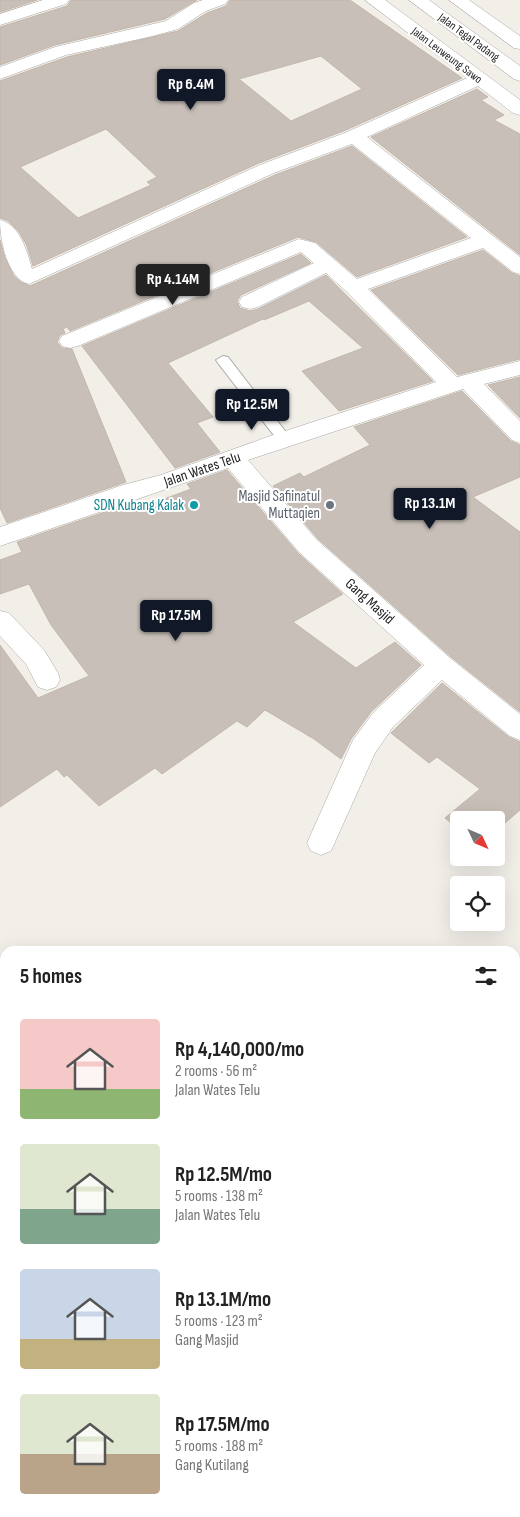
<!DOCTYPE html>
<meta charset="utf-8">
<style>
:root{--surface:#fff;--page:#f2f2f2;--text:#222;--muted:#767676;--accent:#111827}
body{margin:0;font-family:"Sofia Sans Condensed",sans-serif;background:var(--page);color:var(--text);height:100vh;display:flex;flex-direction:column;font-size:19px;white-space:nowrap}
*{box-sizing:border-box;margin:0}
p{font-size:16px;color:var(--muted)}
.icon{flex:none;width:28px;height:28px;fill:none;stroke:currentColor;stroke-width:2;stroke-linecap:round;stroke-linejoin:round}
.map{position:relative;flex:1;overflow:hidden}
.panel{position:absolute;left:0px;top:946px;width:520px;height:571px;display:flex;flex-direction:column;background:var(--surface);border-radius:15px 15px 0 0;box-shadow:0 5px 20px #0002}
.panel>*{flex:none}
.needle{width:32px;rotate:134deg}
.fabs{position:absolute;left:450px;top:811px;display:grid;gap:10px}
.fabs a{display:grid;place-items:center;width:55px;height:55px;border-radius:5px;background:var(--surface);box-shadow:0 5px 20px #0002;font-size:25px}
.price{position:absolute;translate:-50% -42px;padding:0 11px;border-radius:5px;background:var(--accent);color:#fff;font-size:16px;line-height:32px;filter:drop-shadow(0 1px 2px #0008)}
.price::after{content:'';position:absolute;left:50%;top:30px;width:15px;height:11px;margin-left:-8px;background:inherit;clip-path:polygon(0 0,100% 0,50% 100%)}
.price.active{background:#222;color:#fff}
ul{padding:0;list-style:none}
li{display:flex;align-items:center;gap:15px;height:125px;padding:0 20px}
li span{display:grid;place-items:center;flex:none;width:140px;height:100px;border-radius:5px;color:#555}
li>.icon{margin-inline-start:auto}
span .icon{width:60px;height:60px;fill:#fffc;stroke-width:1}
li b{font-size:21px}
h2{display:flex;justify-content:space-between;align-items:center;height:60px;padding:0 20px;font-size:21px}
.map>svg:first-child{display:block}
.building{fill:#c7bfb8;stroke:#c4b6ab;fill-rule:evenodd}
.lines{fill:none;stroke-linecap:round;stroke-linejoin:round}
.service-casing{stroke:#a9a9a9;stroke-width:2}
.minor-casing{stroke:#a9a9a9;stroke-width:1}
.service{fill:#fff;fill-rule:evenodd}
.minor{fill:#fff;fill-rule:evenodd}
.culture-dot{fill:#0f9aa8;stroke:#fff;stroke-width:2}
.worship-dot{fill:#6b7280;stroke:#fff;stroke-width:2}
.labels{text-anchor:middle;stroke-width:4;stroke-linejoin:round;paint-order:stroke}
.far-street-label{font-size:12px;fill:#222;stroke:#fff}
.street-label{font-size:15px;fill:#222;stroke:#fff}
.worship-label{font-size:15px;fill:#5b616d;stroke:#fff;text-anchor:end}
.culture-label{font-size:15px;fill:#0d838f;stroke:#fff;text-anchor:end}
</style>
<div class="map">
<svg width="520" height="1517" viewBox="0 0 520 1517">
<rect width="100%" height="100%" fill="#f2efe9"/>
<g class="building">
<polygon points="0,0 37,0 0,12"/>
<polygon points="71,0 197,0 165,19 55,45 0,65 0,27 67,6"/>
<path d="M 230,0 L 350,0 L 462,78 L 346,130 L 259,163 L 33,266 L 27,246 L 19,232 L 8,221 L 0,218 L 0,81 L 67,57 L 178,31 L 207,13 L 226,6 ZM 321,56 L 362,89 L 291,121 L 239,79 ZM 106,129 L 157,177 L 147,182 L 151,185 L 78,218 L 20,167 Z"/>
<polygon points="477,89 488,97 481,100 504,115 494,120 520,134 520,255 371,137"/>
<polygon points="352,146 467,237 357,277 316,242 298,237 70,331 67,327 63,329 65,333 60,335 57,342 62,348 72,349 126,482 7,523 0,508 0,240 5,258 14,276 21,282 30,286 275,175"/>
<polygon points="483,250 512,273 520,276 520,359 458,375 371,290"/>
<polygon points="301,254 311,263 241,295 237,301 240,308 250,311 258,309 326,275 433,381 339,411 302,371 363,348 309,301 264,320 263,319 168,363 213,417 197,423 220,452 175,468 82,346"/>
<polygon points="520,377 520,418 488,385"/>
<polygon points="462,391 511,441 520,445 520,477 473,497 520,532 520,712 451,657 318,539 273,486 300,473 304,477 370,445 354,427"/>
<polygon points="227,470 298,553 343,594 293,622 356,668 395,642 421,665 371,712 351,739 341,759 314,739 265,710 247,727 237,721 162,774 155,768 99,806 67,775 64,777 57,769 0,807 0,645 38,698 89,676 51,625 29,584 0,594 0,560 22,552 17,542 134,502 137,509 191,489 187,484"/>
<polygon points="442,683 509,737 520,742 520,810 496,831 496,820 459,820 459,829 445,818 480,789 437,757 429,763 391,733"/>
</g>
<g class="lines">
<g class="service-casing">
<polygon id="service" points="223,356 228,357 289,436 291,439 289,442 279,442 218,363 216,360"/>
</g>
<g class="minor-casing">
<g id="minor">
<polygon points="43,0 69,0 66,4 0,25 0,14"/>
<polygon points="203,0 228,0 225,4 206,11 178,29 153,36 66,55 0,79 0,67 55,47 166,21 194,3"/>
<path d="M 365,0 L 385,0 L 520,100 L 520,115 L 513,113 L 478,86 L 367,137 L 520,257 L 520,274 L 513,272 L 483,248 L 368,289 L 457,377 L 520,361 L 520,375 L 484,384 L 520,421 L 520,443 L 512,440 L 463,389 L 248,460 L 317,540 L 450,658 L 520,714 L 520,740 L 510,736 L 442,680 L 393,727 L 375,753 L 331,851 L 321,855 L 311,851 L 307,843 L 353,740 L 373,713 L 424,665 L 299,552 L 228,468 L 0,546 L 0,527 L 123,485 L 161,475 L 276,434 L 436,382 L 347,292 L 326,273 L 258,307 L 250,309 L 242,307 L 239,302 L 242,297 L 314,263 L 301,252 L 78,346 L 70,348 L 62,346 L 59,341 L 62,336 L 299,239 L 315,243 L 357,279 L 471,238 L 352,144 L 274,173 L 29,284 C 7,279 0,239 0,220 C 20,225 27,251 32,269 L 260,165 L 347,132 L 467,78 Z"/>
<polygon points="409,0 429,0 520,66 520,81 514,79"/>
<polygon points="449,0 469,0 520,36 520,49 514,48"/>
<polygon points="0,611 9,613 44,650 58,673 60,680 56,687 47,690 38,687 26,664 0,636"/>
<polygon points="520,1168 520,1205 515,1207 515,1170"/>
<polygon points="365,1512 404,1512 402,1517 363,1517"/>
</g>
</g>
<use href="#service" class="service"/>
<use href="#minor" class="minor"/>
</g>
<circle class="culture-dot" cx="194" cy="505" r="5"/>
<circle class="worship-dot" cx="330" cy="505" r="5"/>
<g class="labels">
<g class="far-street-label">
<text transform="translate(469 37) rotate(36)" y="4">Jalan Tegal Padang</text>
<text transform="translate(447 55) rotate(37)" y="4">Jalan Leuweung Sawo</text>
</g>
<g class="street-label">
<text transform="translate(202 469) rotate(-19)" y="5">Jalan Wates Telu</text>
<text transform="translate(370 601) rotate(42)" y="5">Gang Masjid</text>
</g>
<g class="worship-label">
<text x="320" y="501">Masjid Safiinatul<tspan x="320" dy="17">Muttaqien</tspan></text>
</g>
<g class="culture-label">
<text x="184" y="510">SDN Kubang Kalak</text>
</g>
</g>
</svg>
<div class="fabs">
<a><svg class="needle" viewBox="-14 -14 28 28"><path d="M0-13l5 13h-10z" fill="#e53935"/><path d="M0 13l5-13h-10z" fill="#767676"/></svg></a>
<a><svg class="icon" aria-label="locate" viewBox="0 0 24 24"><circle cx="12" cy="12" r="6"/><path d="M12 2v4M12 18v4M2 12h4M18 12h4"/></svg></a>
</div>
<b class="price" style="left:191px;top:111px">Rp 6.4M</b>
<b class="price active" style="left:173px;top:306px">Rp 4.14M</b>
<b class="price" style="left:252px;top:431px">Rp 12.5M</b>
<b class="price" style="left:430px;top:530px">Rp 13.1M</b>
<b class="price" style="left:176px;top:642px">Rp 17.5M</b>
<section class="panel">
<h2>5 homes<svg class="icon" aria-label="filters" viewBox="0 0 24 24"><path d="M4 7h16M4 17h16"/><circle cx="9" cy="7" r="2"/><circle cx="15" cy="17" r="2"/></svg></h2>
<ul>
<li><span style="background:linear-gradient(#f6c9c9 70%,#8fb573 0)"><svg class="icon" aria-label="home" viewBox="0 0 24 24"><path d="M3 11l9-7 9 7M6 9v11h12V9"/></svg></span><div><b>Rp 4,140,000/mo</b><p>2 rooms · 56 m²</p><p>Jalan Wates Telu</p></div></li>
<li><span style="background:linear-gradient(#dfe7d0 65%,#7fa58c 0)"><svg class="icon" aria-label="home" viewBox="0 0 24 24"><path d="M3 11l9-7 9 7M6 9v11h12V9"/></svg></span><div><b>Rp 12.5M/mo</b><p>5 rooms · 138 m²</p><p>Jalan Wates Telu</p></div></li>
<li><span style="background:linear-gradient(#c9d6e8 70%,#c2b280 0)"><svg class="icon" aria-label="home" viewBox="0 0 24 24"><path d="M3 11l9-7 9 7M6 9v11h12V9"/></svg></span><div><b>Rp 13.1M/mo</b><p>5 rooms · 123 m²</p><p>Gang Masjid</p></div></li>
<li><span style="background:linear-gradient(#dfe7d0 60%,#b9a48a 0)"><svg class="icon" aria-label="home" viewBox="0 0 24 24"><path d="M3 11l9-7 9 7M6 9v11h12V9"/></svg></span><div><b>Rp 17.5M/mo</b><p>5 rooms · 188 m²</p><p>Gang Kutilang</p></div></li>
</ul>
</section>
</div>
